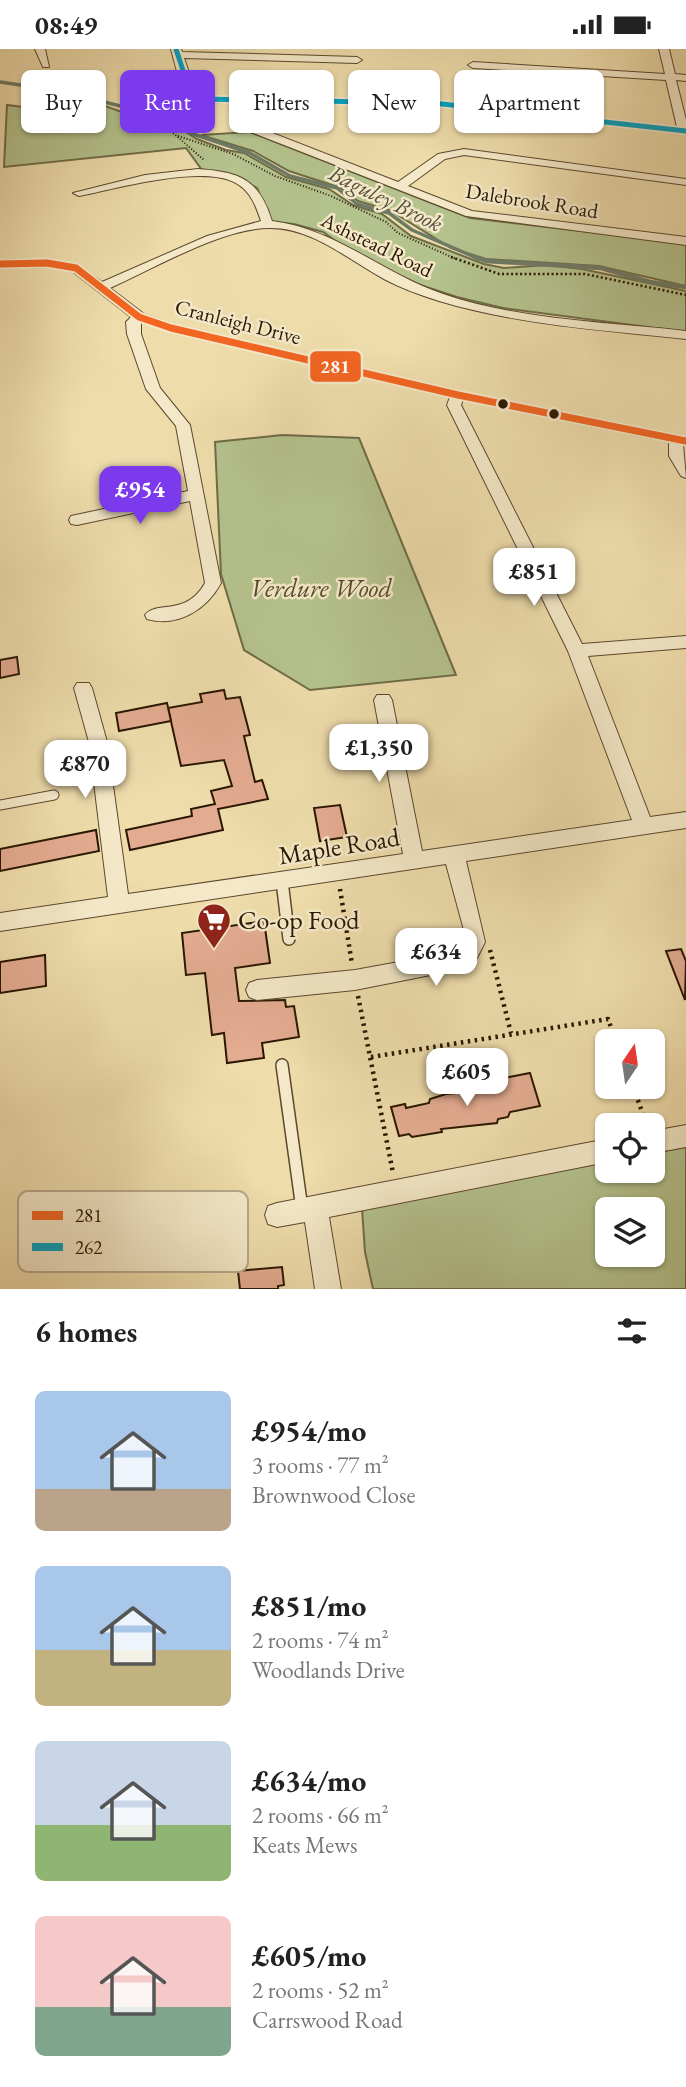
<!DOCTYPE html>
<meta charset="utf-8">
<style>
:root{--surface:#fff;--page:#f6f6f6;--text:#222;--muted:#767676;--accent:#7c3aed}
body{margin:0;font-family:"EB Garamond",serif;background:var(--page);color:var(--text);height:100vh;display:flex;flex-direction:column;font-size:26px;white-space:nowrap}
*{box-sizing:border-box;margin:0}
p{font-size:23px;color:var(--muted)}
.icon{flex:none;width:38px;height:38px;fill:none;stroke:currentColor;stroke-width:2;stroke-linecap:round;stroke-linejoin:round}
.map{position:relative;height:1240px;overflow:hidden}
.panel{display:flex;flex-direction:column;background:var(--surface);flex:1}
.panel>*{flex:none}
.banner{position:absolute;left:21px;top:21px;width:644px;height:63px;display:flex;gap:14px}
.needle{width:46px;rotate:13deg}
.controls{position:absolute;left:595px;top:980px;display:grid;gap:14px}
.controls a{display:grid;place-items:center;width:70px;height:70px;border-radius:10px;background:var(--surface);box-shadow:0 2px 5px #0004;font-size:35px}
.price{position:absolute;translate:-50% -60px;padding:0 16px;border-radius:14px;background:#fff;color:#222;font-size:23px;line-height:46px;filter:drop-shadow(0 2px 4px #0008)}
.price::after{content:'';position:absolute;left:50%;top:42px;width:21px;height:16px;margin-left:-10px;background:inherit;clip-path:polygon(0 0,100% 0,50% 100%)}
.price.current{background:var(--accent);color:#fff}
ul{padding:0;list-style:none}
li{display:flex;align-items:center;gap:21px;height:175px;padding:0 35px}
li span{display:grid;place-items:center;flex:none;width:196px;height:140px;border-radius:10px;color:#555}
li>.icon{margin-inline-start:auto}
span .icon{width:84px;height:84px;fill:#fffc;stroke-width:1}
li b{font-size:30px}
h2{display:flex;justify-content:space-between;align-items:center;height:84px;padding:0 35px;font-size:30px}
.tag{padding:0 24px;border-radius:10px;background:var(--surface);box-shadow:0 2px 5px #0004;font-size:24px;line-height:63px}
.tag.current{background:var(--accent);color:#fff}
.status{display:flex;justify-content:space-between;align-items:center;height:49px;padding:0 35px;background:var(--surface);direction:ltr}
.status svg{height:19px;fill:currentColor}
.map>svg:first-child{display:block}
.green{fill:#b4c28d;stroke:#6f6c47;stroke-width:2;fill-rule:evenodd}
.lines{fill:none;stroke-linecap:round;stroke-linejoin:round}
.stream-far1{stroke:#6d7a66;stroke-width:3.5}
.stream{stroke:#6d7a66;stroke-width:4.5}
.building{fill:#e3ab90;stroke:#2a1701;stroke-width:2}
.service-far1-casing{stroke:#5b482c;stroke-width:11}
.service-casing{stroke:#5b482c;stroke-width:14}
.minor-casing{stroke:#5b482c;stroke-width:2}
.path-far2{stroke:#2a1701;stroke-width:2;stroke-dasharray:1 2;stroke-linecap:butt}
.path-far1{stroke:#2a1701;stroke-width:2.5;stroke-dasharray:2 2.5;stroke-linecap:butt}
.path{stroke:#2a1701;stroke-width:4.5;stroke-dasharray:2.5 4.5;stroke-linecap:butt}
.service-far1{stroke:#f4e8c8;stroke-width:9}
.service{stroke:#f4e8c8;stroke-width:11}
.minor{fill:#f4e8c8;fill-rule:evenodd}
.bus-1-casing{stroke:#f4e8c8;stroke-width:11}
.bus-2-casing{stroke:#f4e8c8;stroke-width:9}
.bus-1{stroke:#f26522;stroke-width:7}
.bus-2{stroke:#02a2c4;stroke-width:5}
.bus-dot{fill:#2a1701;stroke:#f4e8c8;stroke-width:2.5}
.labels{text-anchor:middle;stroke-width:5;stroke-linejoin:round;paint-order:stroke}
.far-street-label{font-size:21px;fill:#2a1701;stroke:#f4e8c8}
.far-water-label{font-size:23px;font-style:italic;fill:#51513c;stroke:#f4e8c8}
.park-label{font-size:26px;font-style:italic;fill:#534a2b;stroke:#f4e8c8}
.street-label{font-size:26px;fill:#2a1701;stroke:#f4e8c8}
.poi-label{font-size:26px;fill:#2a1701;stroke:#f4e8c8;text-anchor:start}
.key{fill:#f4e8c8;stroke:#b7a98c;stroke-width:2}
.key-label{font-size:19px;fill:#2a1701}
.line-badge{stroke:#f4e8c8;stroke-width:2.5}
.badge-label{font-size:19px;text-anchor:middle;font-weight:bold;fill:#fff}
</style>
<div class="status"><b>08:49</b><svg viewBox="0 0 49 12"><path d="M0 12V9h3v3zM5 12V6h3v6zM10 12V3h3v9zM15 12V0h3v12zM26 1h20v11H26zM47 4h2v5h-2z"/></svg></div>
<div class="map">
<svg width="686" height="1240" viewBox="0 0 686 1240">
<rect width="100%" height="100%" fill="#eedcab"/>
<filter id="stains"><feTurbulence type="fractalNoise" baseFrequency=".00286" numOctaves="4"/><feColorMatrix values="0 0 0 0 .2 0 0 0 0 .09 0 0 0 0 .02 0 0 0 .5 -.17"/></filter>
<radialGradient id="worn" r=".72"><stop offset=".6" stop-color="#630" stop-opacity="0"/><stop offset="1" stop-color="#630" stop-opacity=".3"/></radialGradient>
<g class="green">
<polygon points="57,48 83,49 144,71 180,79 197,90 226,101 244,104 286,128 329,140 353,156 382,165 411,187 484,215 504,219 547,216 582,220 686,242 686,283 503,259 457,248 408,232 348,201 323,183 294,175 271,173 257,139 228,124 202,121 186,99 4,118 7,56 23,58"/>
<polygon points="250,83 470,169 686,194 686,237 599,217 486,210 451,199 391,162 358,152 341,139 289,122 253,102 201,86"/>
<polygon points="282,386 359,389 456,626 310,641 244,601 221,525 215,393"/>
<path d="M 686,1098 L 686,1240 L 373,1240 L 365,1203 L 362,1159 L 377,1152 L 607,1112 L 607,1122 L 653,1122 L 653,1104 ZM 607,1160 L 653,1160 L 653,1206 L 607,1206 Z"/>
</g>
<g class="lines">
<polyline class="stream-far1" points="0,33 61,42 148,64 190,84 250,104 290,127 337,139 357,155 389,164 412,181 479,210"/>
<polyline class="stream" points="475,208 486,212 601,219 650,233 686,238"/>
</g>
<g class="building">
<polygon points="17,608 19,625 0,629 0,611"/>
<polygon points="224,641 226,650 240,648 250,686 244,687 255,733 262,731 268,750 218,760 223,781 130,801 126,781 192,767 191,760 215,755 211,742 232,737 224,711 181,717 168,659 202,653 200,645"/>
<polygon points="167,654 171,672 119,682 116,664"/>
<polygon points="340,756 347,788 320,792 314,759"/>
<polygon points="96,781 99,802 0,822 0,800"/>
<polygon points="264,872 270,914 235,919 239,952 285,951 286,958 294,957 299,988 262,994 264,1009 227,1014 224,984 212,986 205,924 186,926 182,884"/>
<polygon points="681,900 686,912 685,951 666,902"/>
<polygon points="45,906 46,937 0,944 0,913"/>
<polygon points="530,1024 540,1057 510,1063 508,1068 498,1070 497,1074 441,1080 442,1083 412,1088 409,1085 399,1087 391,1058 405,1055 406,1059 429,1054 430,1050 446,1045 486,1041 501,1036 499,1030"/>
<polygon points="282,1218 284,1236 278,1237 278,1240 240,1240 238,1222"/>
</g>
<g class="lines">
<g class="service-far1-casing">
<polyline id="service-far1" points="0,756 54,746"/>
</g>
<g class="service-casing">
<g id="service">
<polyline points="282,832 289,890"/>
<polyline points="282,1016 302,1160"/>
</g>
</g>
<g class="minor-casing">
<g id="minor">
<polygon points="35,0 45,0 49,18 43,18"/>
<path d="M 171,0 L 181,0 L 182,3 L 357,8 L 362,11 L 357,14 L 184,9 L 196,44 L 199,47 L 433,51 L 677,78 L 666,31 L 473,19 L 468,16 L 473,13 L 665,25 L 659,0 L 669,0 L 675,25 L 686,26 L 686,32 L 676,31 L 686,71 L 686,85 L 433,57 L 253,54 L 252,76 L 398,133 L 438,105 L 464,100 L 686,130 L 686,136 L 464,106 L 445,110 L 408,137 L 472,162 L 686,188 L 686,196 L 466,167 L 243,80 L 240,73 L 242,54 C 184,53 186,58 171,0 Z"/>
<path d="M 198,120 C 240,123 259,130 272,172 C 334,179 384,225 443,245 C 520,271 606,273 686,282 L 686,290 C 603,281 519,276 439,252 C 420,246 401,239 384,230 C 349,211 311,178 269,179 C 222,179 153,220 110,239 L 144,265 L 175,276 L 458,342 L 686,388 L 686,396 L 683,396 L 686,429 L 681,427 L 669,407 L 669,393 L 463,351 L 461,356 L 582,595 L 686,587 L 686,599 L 588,607 L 650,768 L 686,763 L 686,779 L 466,812 L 485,893 L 473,917 L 466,919 L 355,941 L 257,951 L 249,948 L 246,941 L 249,934 L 257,931 L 355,921 L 459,902 L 465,885 L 446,815 L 0,882 L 0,864 L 108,848 L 89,693 L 74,639 L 77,634 L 89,634 L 92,639 L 107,693 L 128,845 L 403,805 L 374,651 L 377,646 L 389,646 L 392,651 L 422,802 L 632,771 L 568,602 L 447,356 L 450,348 L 171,283 L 141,273 L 141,285 L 160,339 L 190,376 L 221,534 C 207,560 178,579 147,570 L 145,566 C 157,551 186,568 205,534 L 190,452 L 77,476 L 71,475 L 69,471 L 71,467 L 188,442 L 176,377 L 146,340 L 127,285 L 126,273 L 131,268 L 72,222 L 47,218 L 0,219 L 0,211 L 47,210 L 76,215 L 102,233 L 207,187 L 261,172 C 256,158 252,145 239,136 C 208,113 115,140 79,147 L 73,144 L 145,126 Z"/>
<polygon points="686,1076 686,1098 653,1104 653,1082"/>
<polygon points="607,1090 607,1113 329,1168 341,1240 315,1240 305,1173 277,1178 268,1175 265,1166 268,1157 277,1154"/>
</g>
</g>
<g class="path-far2">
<polyline points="190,56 164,76 204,111"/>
<polyline points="178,87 233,105 275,127 331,147 386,173 398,184 456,210"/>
</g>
<polyline class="path-far1" points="451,208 499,225 585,225 686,246"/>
<g class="path">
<polyline points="340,840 352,915"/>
<polyline points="490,901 511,984"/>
<polyline points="358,947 393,1124"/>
<polyline points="371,1008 608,970 616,992"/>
<polyline points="633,1038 647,1076"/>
</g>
<use href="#service-far1" class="service-far1"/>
<use href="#service" class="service"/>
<use href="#minor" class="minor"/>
<g class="bus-1-casing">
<polyline id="bus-1" points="0,215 47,214 76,219 139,268 171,279 458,346 686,392"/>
</g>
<g class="bus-2-casing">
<polyline id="bus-2" points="176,0 191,46 197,50 433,54 686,82"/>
</g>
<use href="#bus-1" class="bus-1"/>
<use href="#bus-2" class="bus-2"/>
</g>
<defs>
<g id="supermarket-pin" transform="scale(1.75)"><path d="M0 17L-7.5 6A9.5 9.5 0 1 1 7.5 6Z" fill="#8f2418" stroke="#f4e8c8"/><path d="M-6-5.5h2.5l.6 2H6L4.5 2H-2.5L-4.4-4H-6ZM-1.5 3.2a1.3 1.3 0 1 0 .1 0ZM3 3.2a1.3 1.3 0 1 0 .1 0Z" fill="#fff"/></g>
</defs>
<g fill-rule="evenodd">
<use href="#supermarket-pin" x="214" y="871"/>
</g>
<g class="bus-dot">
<circle cx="503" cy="355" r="6"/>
<circle cx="554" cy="365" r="6"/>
</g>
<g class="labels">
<g class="far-street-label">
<text transform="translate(532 152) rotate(9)" y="7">Dalebrook Road</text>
<text transform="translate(377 196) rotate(26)" y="7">Ashstead Road</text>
<text transform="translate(238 273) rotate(14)" y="7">Cranleigh Drive</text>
</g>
<g class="far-water-label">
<text transform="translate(386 149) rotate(26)" y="8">Baguley Brook</text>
</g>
<g class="park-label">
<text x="321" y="548">Verdure Wood</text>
</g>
<g class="street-label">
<text transform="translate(339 797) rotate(-9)" y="9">Maple Road</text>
</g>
<g class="poi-label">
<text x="238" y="880">Co-op Food</text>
</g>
</g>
<rect x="18" y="1142" width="230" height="81" rx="10" class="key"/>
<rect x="32" y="1162" width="31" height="9" fill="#f26522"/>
<rect x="32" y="1194" width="31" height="8" fill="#02a2c4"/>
<g class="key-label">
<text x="75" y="1173">281</text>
<text x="75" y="1205">262</text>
</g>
<rect class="line-badge" x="309" y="301" width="53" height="33" rx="7" fill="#f26522"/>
<g class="badge-label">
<text x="335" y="324">281</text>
</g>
<rect width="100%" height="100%" filter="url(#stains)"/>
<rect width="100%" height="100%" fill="url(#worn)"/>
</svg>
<div class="controls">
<a><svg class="needle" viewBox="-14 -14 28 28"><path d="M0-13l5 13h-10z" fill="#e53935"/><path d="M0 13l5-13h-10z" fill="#767676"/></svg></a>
<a><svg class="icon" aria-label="locate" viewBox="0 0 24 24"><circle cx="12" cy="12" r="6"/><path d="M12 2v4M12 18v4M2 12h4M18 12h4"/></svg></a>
<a><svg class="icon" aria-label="layers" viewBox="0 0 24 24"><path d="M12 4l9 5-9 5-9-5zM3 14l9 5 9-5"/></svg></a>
</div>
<b class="price current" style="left:140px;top:477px">£954</b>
<b class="price" style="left:534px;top:559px">£851</b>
<b class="price" style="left:379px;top:735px">£1,350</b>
<b class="price" style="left:85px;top:751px">£870</b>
<b class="price" style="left:436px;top:939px">£634</b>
<b class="price" style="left:467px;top:1059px">£605</b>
<div class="banner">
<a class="tag">Buy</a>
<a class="tag current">Rent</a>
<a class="tag">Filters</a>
<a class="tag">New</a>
<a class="tag">Apartment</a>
</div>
</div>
<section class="panel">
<h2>6 homes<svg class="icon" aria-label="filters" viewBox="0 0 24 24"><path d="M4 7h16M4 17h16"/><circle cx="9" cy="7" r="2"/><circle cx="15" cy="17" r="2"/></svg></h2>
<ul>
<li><span style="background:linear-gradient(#a9c7e8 70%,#b9a48a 0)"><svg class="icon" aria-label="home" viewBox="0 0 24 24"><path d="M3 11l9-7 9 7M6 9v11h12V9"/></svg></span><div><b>£954/mo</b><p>3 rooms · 77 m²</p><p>Brownwood Close</p></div></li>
<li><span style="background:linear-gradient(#a9c7e8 60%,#c2b280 0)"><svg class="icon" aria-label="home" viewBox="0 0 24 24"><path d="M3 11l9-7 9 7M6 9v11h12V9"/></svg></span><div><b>£851/mo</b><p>2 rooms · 74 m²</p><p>Woodlands Drive</p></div></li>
<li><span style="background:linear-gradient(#c9d6e8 60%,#8fb573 0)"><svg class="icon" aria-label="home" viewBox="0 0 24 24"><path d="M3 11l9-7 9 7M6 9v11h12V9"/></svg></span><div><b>£634/mo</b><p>2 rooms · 66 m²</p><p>Keats Mews</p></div></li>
<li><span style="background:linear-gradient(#f6c9c9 65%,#7fa58c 0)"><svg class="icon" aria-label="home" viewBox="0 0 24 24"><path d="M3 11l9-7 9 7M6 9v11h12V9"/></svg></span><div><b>£605/mo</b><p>2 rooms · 52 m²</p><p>Carrswood Road</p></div></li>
</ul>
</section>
